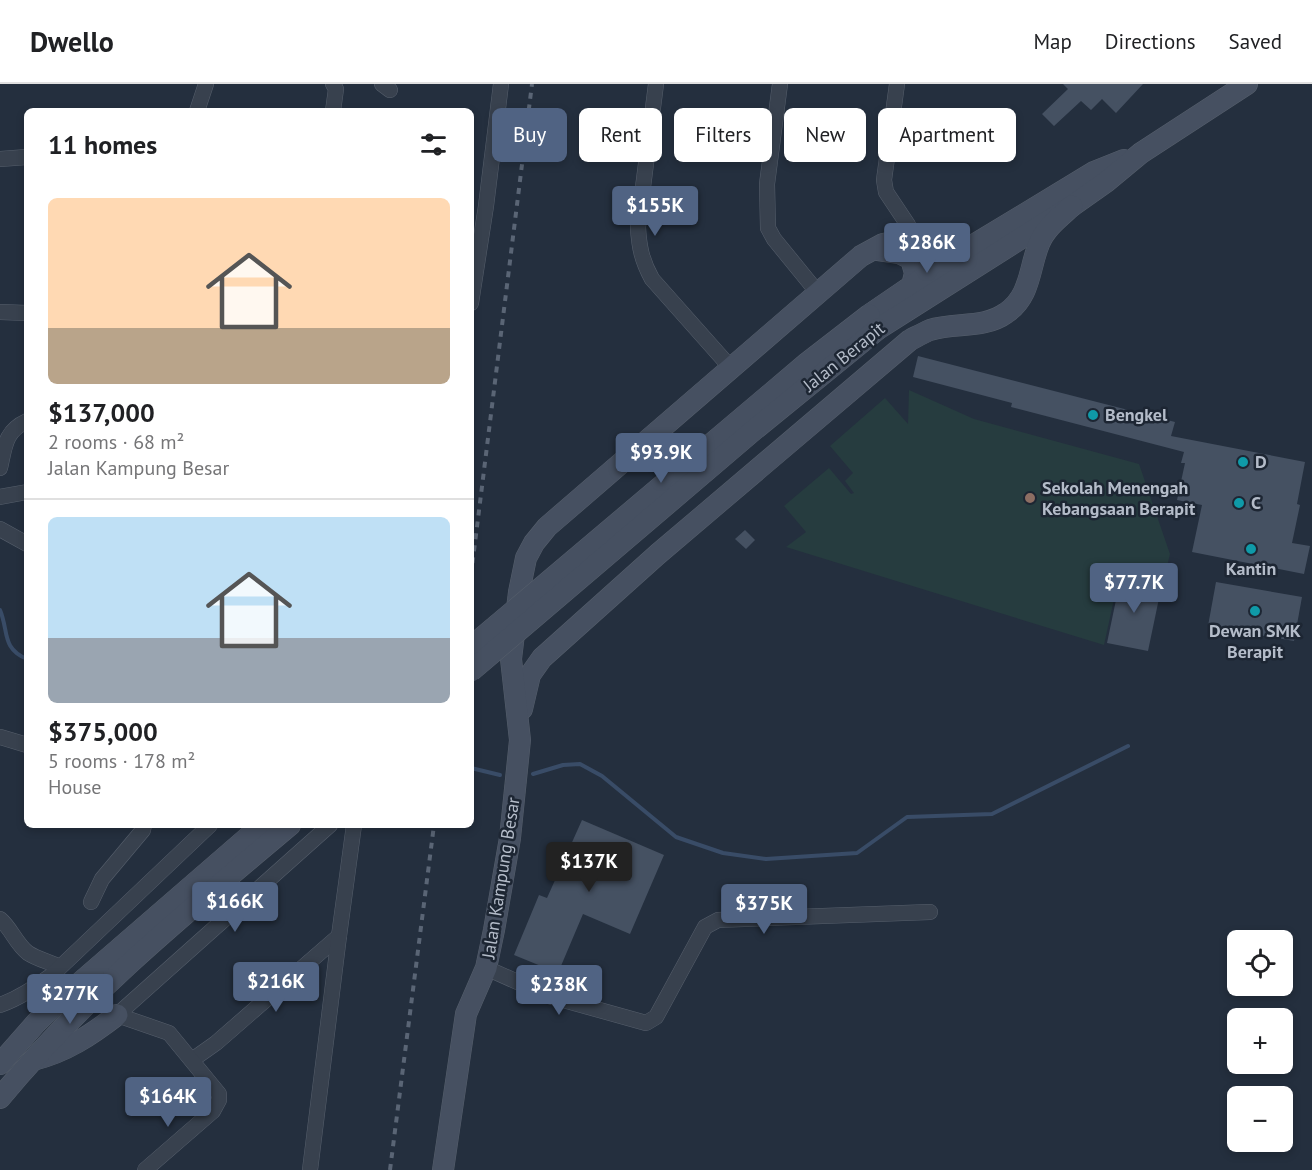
<!DOCTYPE html>
<meta charset="utf-8">
<style>
:root{--surface:#fff;--page:#f6f6f6;--text:#202124;--muted:#757577;--line:#e0e0e0;--accent:#506383}
body{margin:0;font-family:"PT Sans",sans-serif;background:var(--page);color:var(--text);height:100vh;display:flex;flex-direction:column;font-size:22px;white-space:nowrap}
*{box-sizing:border-box;margin:0}
p{font-size:20px;color:var(--muted)}
.icon{flex:none;width:33px;height:33px;fill:none;stroke:currentColor;stroke-width:2;stroke-linecap:round;stroke-linejoin:round}
.map{position:relative;flex:1;overflow:hidden}
.drawer{position:absolute;left:24px;top:24px;width:450px;height:720px;display:flex;flex-direction:column;background:var(--surface);border-radius:9px;box-shadow:0 3px 9px #0003}
.drawer>*{flex:none}
.hud{position:absolute;left:492px;top:24px;width:570px;height:54px;display:flex;gap:12px}
.buttons{position:absolute;left:1227px;top:846px;display:grid;gap:12px}
.buttons a{display:grid;place-items:center;width:66px;height:66px;border-radius:9px;background:var(--surface);box-shadow:0 3px 9px #0003;font-size:30px}
.price{position:absolute;translate:-50% -51px;padding:0 14px;border-radius:6px;background:var(--accent);color:#fff;font-size:20px;line-height:39px;filter:drop-shadow(0 2px 3px #0008)}
.price::after{content:'';position:absolute;left:50%;top:36px;width:18px;height:14px;margin-left:-9px;background:inherit;clip-path:polygon(0 0,100% 0,50% 100%)}
.price.current{background:#222;color:#fff}
ul{padding:0;list-style:none}
li{display:grid;align-content:center;gap:12px;height:318px;padding:0 24px}
li+li{border-top:2px solid var(--line)}
li span{display:grid;place-items:center;height:186px;border-radius:9px;color:#555}
li>.icon{margin-inline-start:auto}
span .icon{width:108px;height:108px;fill:#fffc;stroke-width:1}
li b{font-size:26px}
h2{display:flex;justify-content:space-between;align-items:center;height:72px;padding:0 24px;font-size:26px}
.tag{padding:0 21px;border-radius:9px;background:var(--surface);box-shadow:0 3px 9px #0003;font-size:21px;line-height:54px}
.tag.current{background:var(--accent);color:#fff}
header{display:flex;align-items:center;gap:36px;box-sizing:border-box;height:84px;padding:0 30px;background:var(--surface);border-bottom:2px solid var(--line)}
header strong{font-size:28px}
nav{display:flex;gap:33px;margin-inline-start:auto;font-size:21px}
.map>svg:first-child{display:block}
.green{fill:#263c3f}
.lines{fill:none;stroke-linecap:round;stroke-linejoin:round}
.stream{stroke:#394c67;stroke-width:4}
.building{fill:#455162}
.street-casing{stroke:#565f6c;stroke-width:16}
.secondary-casing{stroke:#565f6c;stroke-width:22}
.street{stroke:#38414e;stroke-width:15}
.secondary{stroke:#465061;stroke-width:21}
.rail{stroke:#5a6575;stroke-width:4;stroke-dasharray:6 6;stroke-linecap:butt}
.secondary-bridge-casing{stroke:#565f6c;stroke-width:22;stroke-linecap:butt}
.secondary-bridge{stroke:#465061;stroke-width:21}
.culture-dot{fill:#0f9aa8;stroke:#1d2633;stroke-width:2}
.education-dot{fill:#8d6e63;stroke:#1d2633;stroke-width:2}
.labels{text-anchor:middle;stroke-width:5;stroke-linejoin:round;paint-order:stroke}
.street-label{font-size:18px;fill:#b4bcc9;stroke:#1d2633}
.poi-label{font-size:18px;font-weight:bold;fill:#b4bcc9;stroke:#1d2633;text-anchor:start}
</style>
<header>
<strong>Dwello</strong>
<nav><a>Map</a><a>Directions</a><a>Saved</a></nav>
</header>
<div class="map">
<svg width="1312" height="1086" viewBox="0 0 1312 1086">
<rect width="100%" height="100%" fill="#242f3e"/>
<polygon class="green" points="909,306 974,335 1139,380 1170,470 1165,491 1121,483 1104,561 786,463 806,448 784,422 829,384 851,410 854,409 845,397 853,389 830,362 885,314 908,340"/>
<g class="lines">
<g class="stream">
<path d="M 0,526 C 9,547 1,564 27,575"/>
<polyline points="471,684 500,691"/>
<polyline points="533,690 563,681 580,680 602,692 676,753 723,769 766,775 857,769 907,733 992,730 1128,662"/>
</g>
</g>
<g class="building">
<polygon points="1063,0 1143,0 1116,29 1102,15 1091,26 1081,17 1054,42 1042,30 1068,5"/>
<polygon points="918,272 1175,338 1171,352 1305,378 1297,420 1300,421 1292,459 1310,462 1304,490 1192,468 1202,421 1177,416 1185,379 1181,379 1184,368 1011,323 1012,319 913,293"/>
<polygon points="745,446 755,456 746,465 735,455"/>
<polygon points="1121,492 1162,500 1148,567 1107,559"/>
<polygon points="1216,498 1302,513 1294,557 1208,542"/>
<polygon points="582,736 664,771 630,850 583,830 558,889 514,871 539,811 547,814"/>
</g>
<g class="lines">
<g class="street-casing">
<g id="street">
<polyline points="382,0 390,6"/>
<path d="M 656,0 L 638,143 C 639,163 642,177 652,195 L 731,284"/>
<polyline points="780,0 767,100 768,144 774,155 818,209"/>
<polyline points="897,0 884,96 886,108 908,141 910,157"/>
<polyline points="197,27 206,0"/>
<polyline points="333,27 336,5 333,0"/>
<polyline points="0,75 27,73"/>
<polyline points="471,219 486,122 501,0"/>
<polyline points="0,228 27,229"/>
<path d="M 0,384 C 5,362 5,347 27,337"/>
<polyline points="0,413 27,408"/>
<polyline points="0,445 27,460"/>
<polyline points="0,653 27,661"/>
<polyline points="91,818 102,795 143,746 144,741"/>
<path d="M 0,835 C 11,844 16,860 28,869 C 37,875 50,878 60,883"/>
<polyline points="486,884 549,912 646,939 656,933 705,843 718,836 930,828"/>
<path d="M 0,921 C 20,914 35,903 52,891 L 210,741"/>
<polyline points="192,976 216,959 339,852"/>
<polyline points="145,1086 213,1027 219,1016 219,1010 169,949 117,931 330,741"/>
<polyline points="310,1086 339,852 354,741"/>
</g>
</g>
<g class="secondary-casing">
<g id="secondary">
<polyline points="878,166 899,169 911,175 915,189 912,202"/>
<polyline points="869,231 957,171 1094,88 1124,76"/>
<polyline points="878,245 1072,122 1106,98 1141,69 1247,0"/>
<path d="M 522,625 L 530,591 L 542,574 L 658,470 L 910,256 C 916,253 923,249 930,246 C 955,238 984,245 1006,229 C 1031,212 1029,184 1039,160 C 1045,144 1060,133 1072,122"/>
<path d="M 33,976 C 66,968 91,951 117,931"/>
<polyline points="0,980 36,939 60,916 262,741"/>
<path d="M 0,1014 C 85,911 188,827 290,741"/>
<polyline points="443,1086 466,930 486,884 494,846 510,754 520,656 511,575 519,508 526,474 534,459 547,443 861,172 883,160 903,156 934,164 962,168"/>
</g>
</g>
<use href="#street" class="street"/>
<use href="#secondary" class="secondary"/>
<g class="rail">
<polyline points="471,491 532,0"/>
<polyline points="390,1086 434,741"/>
</g>
<g class="secondary-bridge-casing">
<g id="secondary-bridge">
<polyline points="471,563 807,279 869,231"/>
<polyline points="471,587 754,346 878,245"/>
</g>
</g>
<use href="#secondary-bridge" class="secondary-bridge"/>
</g>
<g class="culture-dot">
<circle cx="1093" cy="331" r="6"/>
<circle cx="1243" cy="378" r="6"/>
<circle cx="1239" cy="419" r="6"/>
<circle cx="1251" cy="465" r="6"/>
<circle cx="1255" cy="527" r="6"/>
</g>
<circle class="education-dot" cx="1030" cy="414" r="6"/>
<g class="labels">
<g class="street-label">
<text transform="translate(844 273) rotate(-39)" y="6">Jalan Berapit</text>
<text transform="translate(501 794) rotate(-81)" y="6">Jalan Kampung Besar</text>
</g>
<g class="poi-label">
<text x="1105" y="337">Bengkel</text>
<text x="1255" y="384">D</text>
<text x="1042" y="410">Sekolah Menengah<tspan x="1042" dy="21">Kebangsaan Berapit</tspan></text>
<text x="1251" y="425">C</text>
<text x="1251" y="491" text-anchor="middle">Kantin</text>
<text x="1255" y="553" text-anchor="middle">Dewan SMK<tspan x="1255" dy="21">Berapit</tspan></text>
</g>
</g>
</svg>
<div class="buttons">
<a><svg class="icon" aria-label="locate" viewBox="0 0 24 24"><circle cx="12" cy="12" r="6"/><path d="M12 2v4M12 18v4M2 12h4M18 12h4"/></svg></a>
<a>+</a>
<a>−</a>
</div>
<b class="price" style="left:655px;top:153px">$155K</b>
<b class="price" style="left:927px;top:190px">$286K</b>
<b class="price" style="left:661px;top:400px">$93.9K</b>
<b class="price" style="left:1134px;top:530px">$77.7K</b>
<b class="price current" style="left:589px;top:809px">$137K</b>
<b class="price" style="left:235px;top:849px">$166K</b>
<b class="price" style="left:764px;top:851px">$375K</b>
<b class="price" style="left:276px;top:929px">$216K</b>
<b class="price" style="left:559px;top:932px">$238K</b>
<b class="price" style="left:70px;top:941px">$277K</b>
<b class="price" style="left:168px;top:1044px">$164K</b>
<div class="hud">
<a class="tag current">Buy</a>
<a class="tag">Rent</a>
<a class="tag">Filters</a>
<a class="tag">New</a>
<a class="tag">Apartment</a>
</div>
<section class="drawer">
<h2>11 homes<svg class="icon" aria-label="filters" viewBox="0 0 24 24"><path d="M4 7h16M4 17h16"/><circle cx="9" cy="7" r="2"/><circle cx="15" cy="17" r="2"/></svg></h2>
<ul>
<li><span style="background:linear-gradient(#ffd9b3 70%,#b9a48a 0)"><svg class="icon" aria-label="home" viewBox="0 0 24 24"><path d="M3 11l9-7 9 7M6 9v11h12V9"/></svg></span><div><b>$137,000</b><p>2 rooms · 68 m²</p><p>Jalan Kampung Besar</p></div></li>
<li><span style="background:linear-gradient(#bfe0f5 65%,#9aa5b1 0)"><svg class="icon" aria-label="home" viewBox="0 0 24 24"><path d="M3 11l9-7 9 7M6 9v11h12V9"/></svg></span><div><b>$375,000</b><p>5 rooms · 178 m²</p><p>House</p></div></li>
</ul>
</section>
</div>
